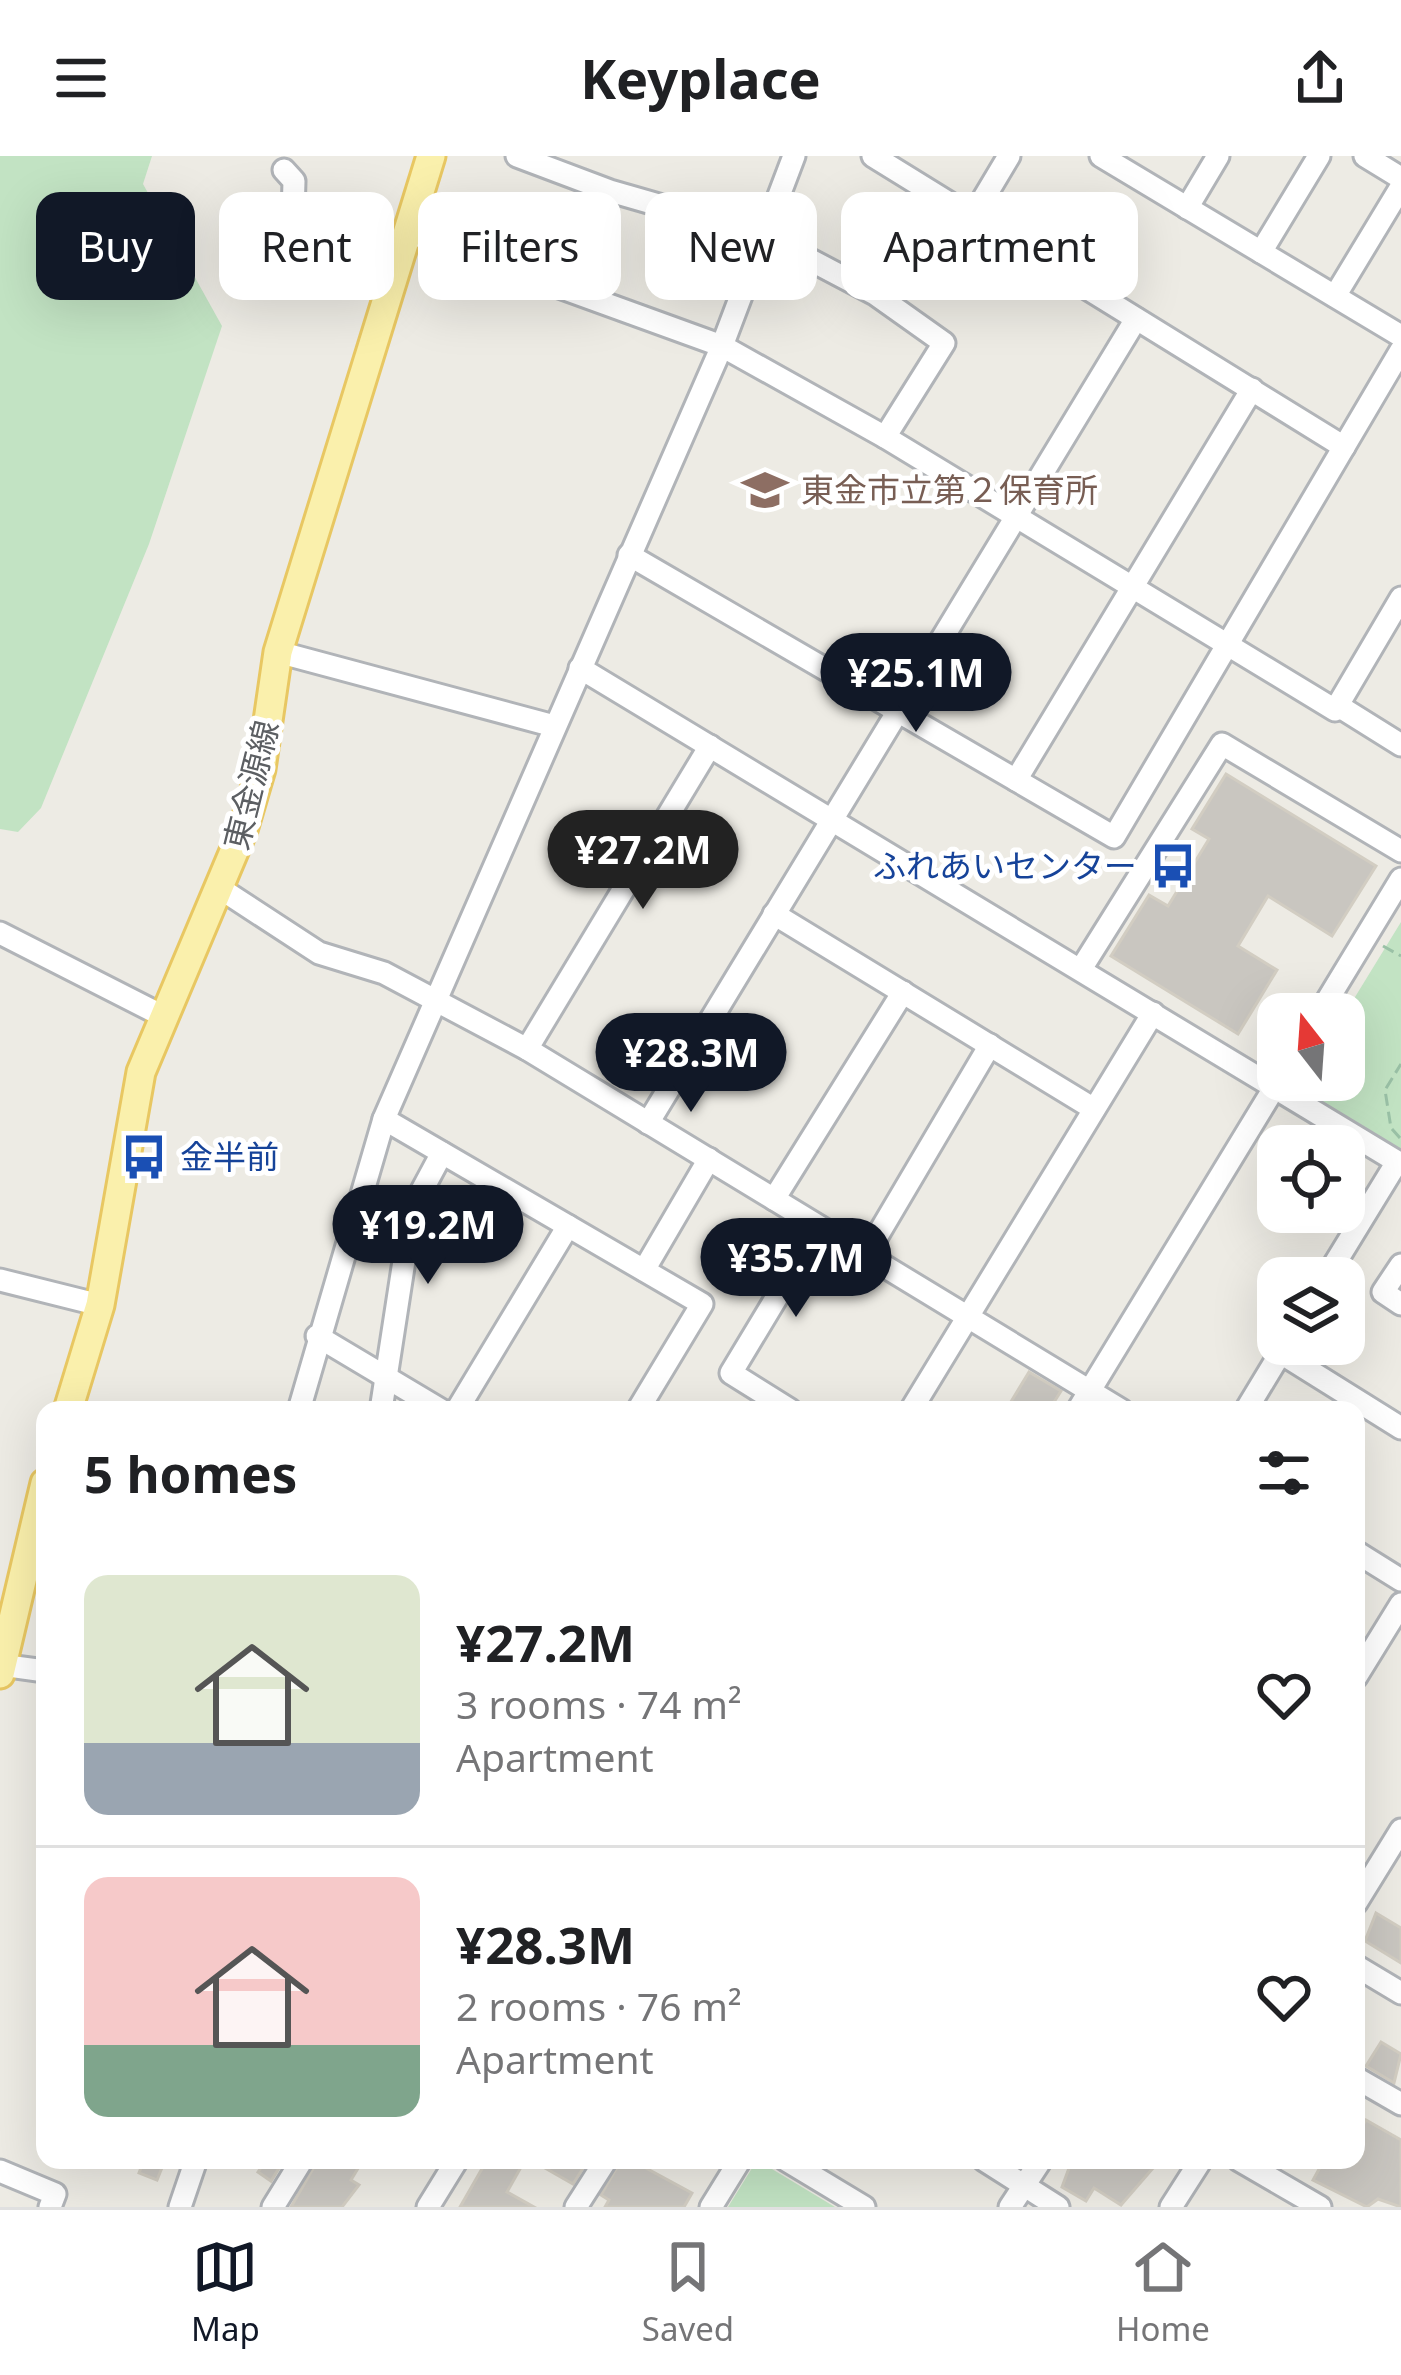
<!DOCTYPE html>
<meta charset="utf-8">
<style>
:root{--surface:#fff;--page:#f2f2f2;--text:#202124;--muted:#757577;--line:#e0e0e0;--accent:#111827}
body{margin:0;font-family:"Noto Sans","Noto Sans JP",sans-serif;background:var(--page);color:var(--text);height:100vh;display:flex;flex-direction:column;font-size:45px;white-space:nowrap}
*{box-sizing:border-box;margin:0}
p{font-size:39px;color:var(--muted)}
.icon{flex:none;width:66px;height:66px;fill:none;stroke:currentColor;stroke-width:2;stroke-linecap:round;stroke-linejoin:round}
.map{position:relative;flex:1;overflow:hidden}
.drawer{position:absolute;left:36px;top:1245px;width:1329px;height:768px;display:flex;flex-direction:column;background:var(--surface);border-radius:24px;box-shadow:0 12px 48px #0002}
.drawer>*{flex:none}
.hud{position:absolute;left:36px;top:36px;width:1329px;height:108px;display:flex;gap:24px}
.needle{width:78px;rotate:343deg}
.tools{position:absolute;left:1257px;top:837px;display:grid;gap:24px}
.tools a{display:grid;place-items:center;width:108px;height:108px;border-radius:24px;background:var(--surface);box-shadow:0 12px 48px #0002;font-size:60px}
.price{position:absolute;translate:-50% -102px;padding:0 27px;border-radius:42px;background:var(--accent);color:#fff;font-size:39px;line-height:78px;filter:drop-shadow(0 3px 6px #0008)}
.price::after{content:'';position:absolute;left:50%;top:72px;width:36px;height:27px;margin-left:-18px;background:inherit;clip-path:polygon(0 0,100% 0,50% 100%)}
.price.on{background:#222;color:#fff}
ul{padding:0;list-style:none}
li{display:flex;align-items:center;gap:36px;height:300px;padding:0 48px}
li+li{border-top:3px solid var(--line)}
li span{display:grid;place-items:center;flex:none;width:336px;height:240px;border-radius:24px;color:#555}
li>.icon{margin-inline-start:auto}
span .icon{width:144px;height:144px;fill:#fffc;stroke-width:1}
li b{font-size:51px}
h2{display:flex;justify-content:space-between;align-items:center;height:144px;padding:0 48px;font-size:51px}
.tag{padding:0 42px;border-radius:24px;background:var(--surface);box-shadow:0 12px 48px #0002;font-size:42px;line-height:108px}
.tag.on{background:var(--accent);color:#fff}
header{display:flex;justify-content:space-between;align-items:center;height:156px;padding:0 48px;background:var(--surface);font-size:54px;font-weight:700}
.dock{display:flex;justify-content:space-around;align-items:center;height:168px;border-top:3px solid var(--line);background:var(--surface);font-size:33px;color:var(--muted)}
.dock a{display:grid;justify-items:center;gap:6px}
.dock .on{color:var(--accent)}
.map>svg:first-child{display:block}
.green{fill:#c2e3c3}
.building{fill:#c9c6c0;stroke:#d2cdc2;stroke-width:3}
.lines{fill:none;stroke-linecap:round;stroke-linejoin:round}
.minor-casing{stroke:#b1b4b8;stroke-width:27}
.major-casing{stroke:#e8c762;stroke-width:33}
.path{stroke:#9ac1a6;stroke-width:3;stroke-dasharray:12 6;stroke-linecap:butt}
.minor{stroke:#fff;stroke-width:21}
.major{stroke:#faf0ac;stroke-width:27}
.labels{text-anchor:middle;stroke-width:10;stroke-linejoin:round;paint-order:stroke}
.education-label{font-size:33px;fill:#785e54;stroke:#fff;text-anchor:start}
.street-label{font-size:33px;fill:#5c5f63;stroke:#fff}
.transit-label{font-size:33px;fill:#164399;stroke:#fff;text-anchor:end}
</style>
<header><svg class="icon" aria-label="menu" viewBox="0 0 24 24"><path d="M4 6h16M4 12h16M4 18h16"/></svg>Keyplace<svg class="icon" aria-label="share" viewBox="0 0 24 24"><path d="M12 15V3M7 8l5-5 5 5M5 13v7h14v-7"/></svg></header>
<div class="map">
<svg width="1401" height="2051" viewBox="0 0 1401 2051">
<rect width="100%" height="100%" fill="#edebe4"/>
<g class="green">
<polygon points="0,0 152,0 143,28 222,170 149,388 41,652 18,676 0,673"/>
<polygon points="1401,766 1401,995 1310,939 1306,924 1344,924 1344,859"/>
<polygon points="757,2004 835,2051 728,2051"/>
</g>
<g class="building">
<polygon points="1226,618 1376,710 1332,780 1268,740 1238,790 1277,814 1238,878 1111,800 1149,739 1168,750 1209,683 1192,673"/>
<polygon points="1029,1216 1061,1235 1049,1254 1006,1254"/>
<polygon points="1376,1757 1401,1772 1401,1807 1365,1785"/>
<polygon points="1381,1886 1401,1898 1394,1927 1366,1910"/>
<polygon points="1366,1964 1401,1984 1401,2051 1378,2043 1367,2051 1313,2024 1324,2004 1356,2004 1356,1981"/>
<polygon points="144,2004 165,2004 157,2024 139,2017"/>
<polygon points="266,2004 284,2004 271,2025 258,2016"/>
<polygon points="318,2004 363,2004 351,2024 359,2029 342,2051 291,2051"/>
<polygon points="487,2004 525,2004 507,2036 534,2051 460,2051"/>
<polygon points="531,2004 577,2004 585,2009 573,2028"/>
<polygon points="621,2004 631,2004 692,2037 684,2051 605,2051 609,2044 601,2039"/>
<polygon points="1072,2004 1160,2004 1121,2049 1094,2032 1086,2045 1062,2031"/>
</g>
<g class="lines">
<g class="minor-casing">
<g id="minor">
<polyline points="517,0 610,35 763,79 875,138 944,187 885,281"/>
<polyline points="873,0 1344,291"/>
<polyline points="1101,0 1401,180"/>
<polyline points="1365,0 1401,22"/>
<polyline points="284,14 294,25 293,59 298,66 401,95"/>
<polyline points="1187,52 1218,0"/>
<polyline points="972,62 1009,0"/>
<polyline points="408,76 722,190 885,281 1335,554 1401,442"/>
<polyline points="1261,96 1319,0"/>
<polyline points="1335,140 1401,31"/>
<polyline points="629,399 1114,681 1401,194"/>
<polyline points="278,496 554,570"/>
<polyline points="580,512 1401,1008"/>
<polyline points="1337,549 1401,589"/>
<polyline points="1016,624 1252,233"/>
<polyline points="221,733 319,797 384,817 527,893 1121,1254"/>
<polyline points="774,758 1094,953"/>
<polyline points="0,777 163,860"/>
<polyline points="1081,813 1222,588 1401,695"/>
<polyline points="1319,858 1401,723"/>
<polyline points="527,893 710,590"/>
<polyline points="384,963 702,1148 638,1254"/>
<polyline points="648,967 1136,163"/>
<polyline points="774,1043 903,836"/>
<polyline points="866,1099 990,889"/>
<polyline points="1401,1109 1383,1136 1401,1148"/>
<polyline points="644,1114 709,1003"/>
<polyline points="1326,1122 1397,1006"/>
<polyline points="0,1124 100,1149"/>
<polyline points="317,1180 441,1254"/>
<polyline points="1281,1197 1401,1272"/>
<polyline points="299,1254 384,963 722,190 794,0"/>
<polyline points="381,1254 412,1053 442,997"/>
<polyline points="457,1254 568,1070"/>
<polyline points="790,1254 731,1217 819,1071"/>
<polyline points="911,1254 1153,857"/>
<polyline points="1078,1254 1279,924"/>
<polyline points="1246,1254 1286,1188"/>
<polyline points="1356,1396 1401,1424"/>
<polyline points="0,1509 45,1515"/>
<polyline points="1356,1521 1401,1448"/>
<polyline points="1356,1747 1401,1674"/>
<polyline points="1356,1810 1401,1837"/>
<polyline points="1356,1922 1401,1948"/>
<polyline points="786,2004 864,2051"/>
<polyline points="984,2004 1058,2051"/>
<polyline points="1239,2004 1320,2051"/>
<polyline points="0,2015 55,2038 50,2051"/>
<polyline points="180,2051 196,2004"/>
<polyline points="273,2051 302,2004"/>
<polyline points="428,2051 457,2004"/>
<polyline points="576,2051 606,2004"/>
<polyline points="711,2051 740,2004"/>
<polyline points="1010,2051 1041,2004"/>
<polyline points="1171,2051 1201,2004"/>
</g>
</g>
<g class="major-casing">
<g id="major">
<polyline points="68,1254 100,1149 141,916 243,674 261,613 278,496 431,0"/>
<polyline points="0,1518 45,1327"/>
</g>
</g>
<g class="path">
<polyline points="1383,790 1401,800"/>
<polyline points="1400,982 1391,972 1385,934 1401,908"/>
</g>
<use href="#minor" class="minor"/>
<use href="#major" class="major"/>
</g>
<defs>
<g id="school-bare" transform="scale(3.6)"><path d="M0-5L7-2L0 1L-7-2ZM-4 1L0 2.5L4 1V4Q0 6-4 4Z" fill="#8d6e63" stroke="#fff" stroke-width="2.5" paint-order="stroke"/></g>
<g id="bus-bare" transform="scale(3.6)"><path d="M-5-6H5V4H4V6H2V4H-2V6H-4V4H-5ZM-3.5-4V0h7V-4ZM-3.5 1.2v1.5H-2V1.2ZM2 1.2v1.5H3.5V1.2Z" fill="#1a4fb4" stroke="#fff" stroke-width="2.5" paint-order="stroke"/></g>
</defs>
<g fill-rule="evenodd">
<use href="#school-bare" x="765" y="334"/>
<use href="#bus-bare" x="1173" y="710"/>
<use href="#bus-bare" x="144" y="1001"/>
</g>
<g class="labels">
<g class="education-label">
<text x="801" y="346">東金市立第２保育所</text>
</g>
<g class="street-label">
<text transform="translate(251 629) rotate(-76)" y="12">東金源線</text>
</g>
<g class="transit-label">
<text x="1137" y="722">ふれあいセンター</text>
<text x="180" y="1013" text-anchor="start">金半前</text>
</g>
</g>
</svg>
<div class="tools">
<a><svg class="needle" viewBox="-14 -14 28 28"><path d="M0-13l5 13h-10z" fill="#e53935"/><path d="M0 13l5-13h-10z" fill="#757577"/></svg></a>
<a><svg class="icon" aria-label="locate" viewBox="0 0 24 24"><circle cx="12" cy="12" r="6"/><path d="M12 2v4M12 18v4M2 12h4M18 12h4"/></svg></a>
<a><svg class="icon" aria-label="layers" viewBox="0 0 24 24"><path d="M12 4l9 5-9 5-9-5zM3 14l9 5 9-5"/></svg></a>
</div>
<b class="price" style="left:916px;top:579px">¥25.1M</b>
<b class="price on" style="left:643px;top:756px">¥27.2M</b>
<b class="price" style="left:691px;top:959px">¥28.3M</b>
<b class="price" style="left:428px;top:1131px">¥19.2M</b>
<b class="price" style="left:796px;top:1164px">¥35.7M</b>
<div class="hud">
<a class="tag on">Buy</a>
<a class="tag">Rent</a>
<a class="tag">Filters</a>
<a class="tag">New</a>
<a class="tag">Apartment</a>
</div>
<section class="drawer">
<h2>5 homes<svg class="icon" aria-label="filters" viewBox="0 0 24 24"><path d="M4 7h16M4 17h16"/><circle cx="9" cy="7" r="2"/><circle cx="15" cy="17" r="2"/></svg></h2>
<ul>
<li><span style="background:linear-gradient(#dfe7d0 70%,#9aa5b1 0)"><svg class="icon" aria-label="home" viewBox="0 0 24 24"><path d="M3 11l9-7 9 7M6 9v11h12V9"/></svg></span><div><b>¥27.2M</b><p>3 rooms · 74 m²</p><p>Apartment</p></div><svg class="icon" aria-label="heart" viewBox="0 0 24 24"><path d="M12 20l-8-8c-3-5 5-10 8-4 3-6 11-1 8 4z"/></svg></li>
<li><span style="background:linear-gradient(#f6c9c9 70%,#7fa58c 0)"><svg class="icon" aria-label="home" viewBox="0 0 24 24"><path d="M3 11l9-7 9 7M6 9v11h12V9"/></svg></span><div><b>¥28.3M</b><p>2 rooms · 76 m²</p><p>Apartment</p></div><svg class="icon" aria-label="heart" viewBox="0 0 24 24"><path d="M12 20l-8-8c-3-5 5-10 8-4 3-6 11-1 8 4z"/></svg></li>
</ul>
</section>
</div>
<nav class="dock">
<a class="on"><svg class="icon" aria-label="map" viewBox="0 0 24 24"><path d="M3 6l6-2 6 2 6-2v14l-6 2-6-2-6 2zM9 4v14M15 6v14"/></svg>Map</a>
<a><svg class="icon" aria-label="saved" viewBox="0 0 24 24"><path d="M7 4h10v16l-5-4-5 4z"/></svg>Saved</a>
<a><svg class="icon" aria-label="home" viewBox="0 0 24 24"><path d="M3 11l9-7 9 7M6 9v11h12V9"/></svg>Home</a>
</nav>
